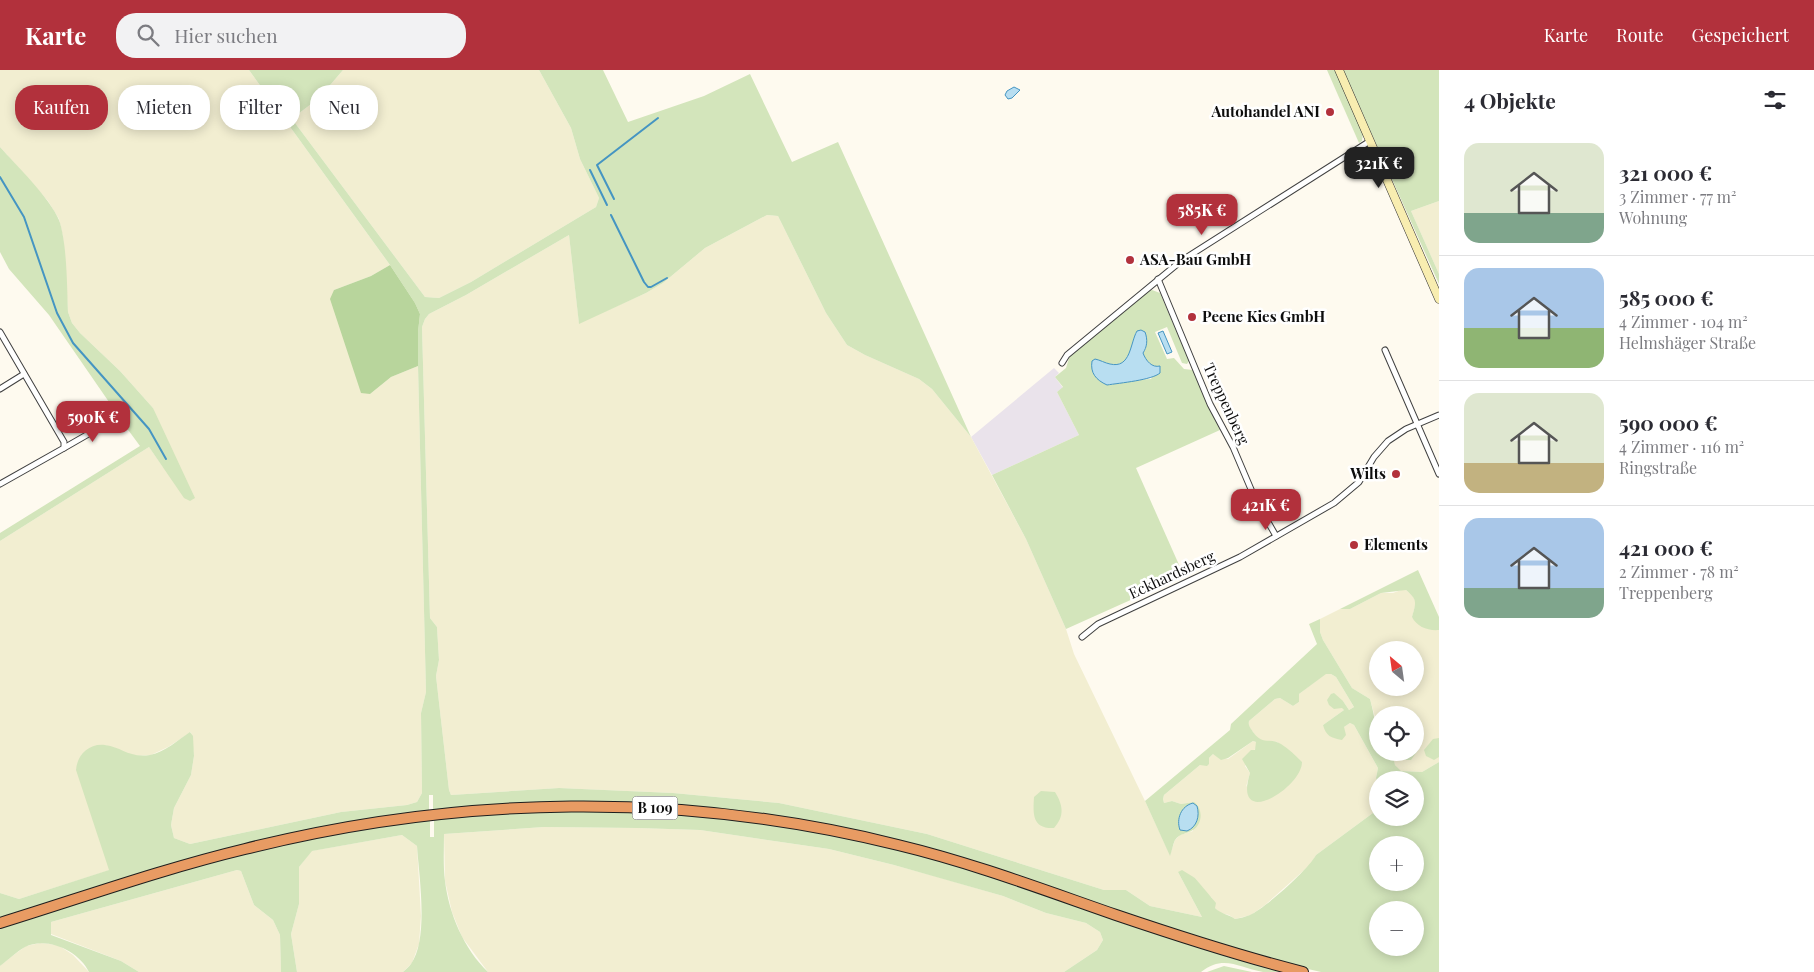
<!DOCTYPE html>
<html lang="de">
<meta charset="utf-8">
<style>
:root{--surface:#fff;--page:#f2f2f3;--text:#2b2b33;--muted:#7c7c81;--line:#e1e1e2;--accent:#b2313c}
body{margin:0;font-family:"Playfair Display",serif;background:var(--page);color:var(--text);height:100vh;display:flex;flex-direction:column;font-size:19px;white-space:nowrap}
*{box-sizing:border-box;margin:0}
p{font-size:16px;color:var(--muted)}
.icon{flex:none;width:28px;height:28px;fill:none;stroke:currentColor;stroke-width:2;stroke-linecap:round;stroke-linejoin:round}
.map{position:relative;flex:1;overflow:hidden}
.side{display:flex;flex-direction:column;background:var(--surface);width:375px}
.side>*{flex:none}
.top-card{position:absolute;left:15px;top:15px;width:475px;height:45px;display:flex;gap:10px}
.needle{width:32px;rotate:331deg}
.tools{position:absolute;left:1369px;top:571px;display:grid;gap:10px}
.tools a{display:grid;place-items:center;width:55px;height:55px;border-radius:50%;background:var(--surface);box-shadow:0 2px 12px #0003;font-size:25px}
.price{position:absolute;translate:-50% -42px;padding:0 11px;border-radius:10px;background:var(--accent);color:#fff;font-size:16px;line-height:32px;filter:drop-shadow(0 1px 2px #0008)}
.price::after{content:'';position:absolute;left:50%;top:30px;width:15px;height:11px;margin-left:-8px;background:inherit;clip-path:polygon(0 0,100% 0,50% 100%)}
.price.active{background:#222;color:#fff}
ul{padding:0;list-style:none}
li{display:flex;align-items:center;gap:15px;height:125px;padding:0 25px}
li+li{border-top:1px solid var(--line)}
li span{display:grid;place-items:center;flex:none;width:140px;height:100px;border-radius:15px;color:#555}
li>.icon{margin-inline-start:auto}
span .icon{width:60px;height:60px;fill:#fffc;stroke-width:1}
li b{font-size:21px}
h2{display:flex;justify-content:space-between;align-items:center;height:60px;padding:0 25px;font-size:21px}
.tag{padding:0 18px;border-radius:20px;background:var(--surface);box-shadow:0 2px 12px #0003;font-size:18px;line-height:45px}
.tag.active{background:var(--accent);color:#fff}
header{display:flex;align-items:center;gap:30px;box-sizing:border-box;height:70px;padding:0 25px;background:var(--accent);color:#fff}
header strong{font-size:24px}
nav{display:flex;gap:28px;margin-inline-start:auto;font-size:18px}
.search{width:350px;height:45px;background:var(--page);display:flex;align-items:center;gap:12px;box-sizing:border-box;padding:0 18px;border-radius:20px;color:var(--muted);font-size:19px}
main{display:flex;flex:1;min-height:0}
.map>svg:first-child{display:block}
.industrial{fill:#eae3eb}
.farmland{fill:#f2eed1;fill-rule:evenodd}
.green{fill:#d3e5bb;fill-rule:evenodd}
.forest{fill:#b8d59c}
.water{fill:#b8def1;stroke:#4595c2}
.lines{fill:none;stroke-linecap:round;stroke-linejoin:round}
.stream{stroke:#4595c2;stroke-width:2}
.street-casing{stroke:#404040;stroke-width:7}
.secondary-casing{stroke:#2f2f2f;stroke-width:9}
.highway-casing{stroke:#1e1e1e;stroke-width:12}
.street{stroke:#fff;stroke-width:5}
.secondary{stroke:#f8edb0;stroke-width:8}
.highway{stroke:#e89b63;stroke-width:10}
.poi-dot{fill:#b2313c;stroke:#fff;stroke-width:2}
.labels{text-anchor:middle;stroke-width:5;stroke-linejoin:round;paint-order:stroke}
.shield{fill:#fff;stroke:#565656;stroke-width:1}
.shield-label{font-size:14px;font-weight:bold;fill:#0d0d0d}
.poi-label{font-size:15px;font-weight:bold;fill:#0d0d0d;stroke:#fff;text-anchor:start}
.street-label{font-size:15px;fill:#0d0d0d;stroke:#fff}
</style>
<header>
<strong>Karte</strong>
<div class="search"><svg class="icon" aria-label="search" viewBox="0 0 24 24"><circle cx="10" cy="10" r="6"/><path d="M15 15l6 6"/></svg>Hier suchen</div>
<nav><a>Karte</a><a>Route</a><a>Gespeichert</a></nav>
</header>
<main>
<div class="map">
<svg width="1439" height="902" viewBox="0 0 1439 902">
<rect width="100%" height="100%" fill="#fefaef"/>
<polygon class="industrial" points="1054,298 1059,303 1055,307 1063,318 1057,322 1079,365 992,405 971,367"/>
<g class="farmland">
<polygon points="0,0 249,0 390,195 371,206 334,220 370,324 391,307 418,296 426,622 421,643 422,723 417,732 407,735 341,742 190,774 174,768 171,755 174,738 191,705 194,686 191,662 168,677 151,685 134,686 105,675 104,781 110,800 19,829 0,823 0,471 149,377 163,397 153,338 120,301 80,263 72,253 68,242 63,167 59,149 48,131 0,77"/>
<polygon points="343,0 539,0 571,58 580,89 599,128 596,137 471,212 439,228 425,227 295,53 298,44 319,28"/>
<polygon points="1439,131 1439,204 1411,141"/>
<polygon points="767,145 778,146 826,243 847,275 865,285 919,309 932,319 971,367 1026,469 1066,559 1074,584 1145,731 1170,785 1175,770 1180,765 1193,761 1194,732 1181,734 1172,731 1164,733 1163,729 1164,725 1200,695 1209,694 1209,688 1213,684 1228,689 1253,671 1256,672 1257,676 1245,696 1250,703 1246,717 1278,672 1264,671 1257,668 1248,655 1249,651 1275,629 1280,628 1293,636 1299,632 1299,624 1325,604 1331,604 1336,607 1354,637 1349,640 1343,631 1343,637 1344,640 1323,655 1344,657 1350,653 1354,655 1378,698 1376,708 1378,711 1377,740 1316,785 1311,794 1265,835 1251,845 1235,849 1229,845 1220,843 1215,838 1212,828 1207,824 1195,808 1178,802 1202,847 1150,836 1126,820 1104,820 927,764 779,733 673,723 559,718 451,725 449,720 436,606 439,590 437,557 430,548 422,257 425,249 429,244 466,225 569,165 579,253 646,223 663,213 705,178"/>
<path d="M 1401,520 L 1406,520 L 1413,526 L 1416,533 L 1412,547 L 1435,560 L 1439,560 L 1439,692 L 1422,702 L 1400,701 L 1395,695 L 1392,686 L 1392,683 L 1415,682 L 1415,645 L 1378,645 L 1377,662 L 1375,656 L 1375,647 L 1370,629 L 1352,618 L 1323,570 L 1320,562 L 1320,549 L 1340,539 L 1350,539 L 1381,523 L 1393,523 ZM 1378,580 L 1415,580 L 1415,618 L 1378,618 Z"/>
<polygon points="544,757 637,758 700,760 829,779 894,795 941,808 1003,826 1046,843 1086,853 1100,862 1103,870 1097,880 1064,902 488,902 462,867 452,842 445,811 444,764"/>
<polygon points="402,765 417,776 421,846 419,874 412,893 403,902 297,902 291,864 299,834 299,797 311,781"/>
<polygon points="237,800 241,801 254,835 273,850 280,865 281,902 139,902 121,891 51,864 51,852"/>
<polygon points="40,873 58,875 73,885 89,902 0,902 0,896 11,887 26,876"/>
</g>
<g class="green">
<path d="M 249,0 L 343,0 L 319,28 L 298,44 L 295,53 L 425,227 L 439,228 L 471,212 L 596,137 L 599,128 L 580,89 L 571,58 L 539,0 L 603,0 L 628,52 L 704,26 L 750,4 L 792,92 L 838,72 L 971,367 L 932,319 L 919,309 L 865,285 L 847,275 L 826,243 L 778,146 L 767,145 L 705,178 L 663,213 L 646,223 L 579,254 L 569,165 L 466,225 L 429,244 L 425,249 L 422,257 L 430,548 L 437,557 L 439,590 L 436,606 L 449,720 L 451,725 L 559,718 L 673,723 L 779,733 L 927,764 L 1104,820 L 1126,820 L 1150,836 L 1202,847 L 1178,802 L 1182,800 L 1195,808 L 1216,833 L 1215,838 C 1221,844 1228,844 1235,849 C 1240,848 1245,847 1250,845 C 1265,838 1308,800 1316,785 L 1377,740 L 1378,748 L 1415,748 L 1415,710 L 1377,711 L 1376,708 L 1378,698 L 1354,655 L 1350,653 L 1344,657 L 1346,665 L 1342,670 C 1331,668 1326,666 1323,655 L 1344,640 L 1342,638 L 1334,639 L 1329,635 L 1327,630 L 1331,624 L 1334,623 L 1343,631 L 1349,640 L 1354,637 L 1336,607 L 1331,604 L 1326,604 L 1299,624 L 1299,632 L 1293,636 L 1280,628 L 1275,629 L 1249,651 C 1248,656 1250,657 1253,662 C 1263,676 1269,667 1281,674 C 1289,679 1295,685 1302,692 C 1302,718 1232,761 1250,703 L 1242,689 L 1251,680 L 1255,680 L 1256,672 L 1253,671 L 1228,688 L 1221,690 L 1213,684 L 1209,688 L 1209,694 L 1207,696 L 1200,695 L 1164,725 L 1163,729 L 1164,733 L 1172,731 L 1181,734 L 1194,732 C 1203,738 1203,754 1193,760 C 1187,764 1180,763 1175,770 C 1173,774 1172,781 1170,786 L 1145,731 L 1230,660 L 1231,654 L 1317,574 L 1309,554 L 1320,549 L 1320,562 L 1323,570 L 1352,618 L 1370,629 C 1375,647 1377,664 1378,682 L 1392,683 L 1395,695 L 1401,701 L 1422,702 L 1439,692 L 1439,902 L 1321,902 L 1308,899 L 1230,879 L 938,781 L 648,734 L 562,732 L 474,736 L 433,740 L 433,725 L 429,725 L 429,741 L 349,752 L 235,777 L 0,849 L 0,823 L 19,829 L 109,800 L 76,700 C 77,685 89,673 105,675 C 122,677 128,688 150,685 C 165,682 178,670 190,662 L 193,666 L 194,686 L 191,705 L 174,738 L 171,755 L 174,768 L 190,774 L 341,742 L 407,735 L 417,732 L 422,723 L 421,643 L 426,622 L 418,296 L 418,262 L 420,244 L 415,233 L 390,195 ZM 1378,775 L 1415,775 L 1415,812 L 1378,812 ZM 1378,840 L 1415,840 L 1415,878 L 1378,878 Z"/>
<polygon points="1327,0 1335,0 1363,63 1362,71 1359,73"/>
<polygon points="1343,0 1439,0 1439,131 1411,141 1439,204 1439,214"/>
<path d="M 0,77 C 16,95 50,128 59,150 C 67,172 67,217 68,242 L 72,253 L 80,263 L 120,301 L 153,338 L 195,428 L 190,431 L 184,428 L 149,377 L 0,471 L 0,463 L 140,376 L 123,353 L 125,351 L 109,332 L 49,245 L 9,199 L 0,182 Z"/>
<path d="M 1152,220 L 1160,223 L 1189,291 L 1187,294 L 1182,293 L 1167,257 L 1155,262 L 1167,289 L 1174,288 L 1184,299 L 1193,300 L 1220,360 L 1136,398 L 1184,506 L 1066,559 L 1026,469 L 992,405 L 1079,365 L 1057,322 L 1063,317 L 1055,307 L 1066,298 L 1070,285 L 1148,221 ZM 1137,261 L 1146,266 L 1146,278 L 1143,283 C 1146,291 1152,298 1160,296 L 1151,309 L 1136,310 L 1108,315 C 1098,308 1090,304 1092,291 C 1100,289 1104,293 1112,294 C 1132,297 1130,273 1137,261 Z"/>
<path d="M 1418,500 L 1439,547 L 1439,560 C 1428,561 1417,557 1412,547 C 1416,533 1418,530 1406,520 L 1381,523 L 1350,539 L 1340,539 Z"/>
<polygon points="1439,668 1439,687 1434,690 1426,686 1424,680 1433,669"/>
<polygon points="1415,674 1419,679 1411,690 1406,690 1403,685 1406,683 1415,682"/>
<path d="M 1041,721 L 1055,722 C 1063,735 1065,746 1054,758 C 1032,759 1033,744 1034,727 Z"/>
<path d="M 604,739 L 765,752 L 911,781 L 1287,902 C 1279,902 1270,902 1263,902 C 1239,898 1224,884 1201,902 L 1064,902 L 1097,880 L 1103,870 L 1100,862 L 1086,853 L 1046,843 L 1003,826 L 894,795 L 829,779 L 700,760 L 637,758 L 544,757 L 444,764 C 444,779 443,796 445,811 C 449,844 464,879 488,902 L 403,902 C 406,899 409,897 411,894 C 429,869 419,806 417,776 L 402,765 L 312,781 L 299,797 L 299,834 L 291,864 L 297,902 L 281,902 L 280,865 L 273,850 L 254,835 L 241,801 L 237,800 L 51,852 L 51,865 L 121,891 L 139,902 L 89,902 C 79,881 47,866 25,877 C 16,882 8,890 0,896 L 0,857 L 189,798 L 296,770 L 430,748 L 430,767 L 434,767 L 434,747 Z"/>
<polygon points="1224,896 1252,902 1207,902"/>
</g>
<polygon class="forest" points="390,195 415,233 420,244 418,262 418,296 391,307 370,324 361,323 330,229 334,220 371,206"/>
<g class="water">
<polygon points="1014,17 1020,20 1012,28 1008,29 1005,25 1007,21"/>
<path d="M 1141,260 L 1145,262 C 1148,270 1147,277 1143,283 C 1146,291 1152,298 1160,296 L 1160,303 C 1152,310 1120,313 1107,315 C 1096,310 1090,303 1092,291 L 1095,289 C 1100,290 1105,293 1110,294 C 1131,299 1130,273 1137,261 Z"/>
<polygon points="1163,261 1172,282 1167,284 1158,263"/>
<path d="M 1193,733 L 1197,736 C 1200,746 1197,757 1187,761 L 1180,760 C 1176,749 1181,736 1193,733 Z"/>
</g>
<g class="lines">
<g class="stream">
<polyline points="590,100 607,135"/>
<polyline points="0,107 24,147 57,243 73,273 149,359 166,389"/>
<polyline points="614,129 597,95 658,48"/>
<polyline points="611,145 644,212 648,217 651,217 667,208"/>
</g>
<g class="street-casing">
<g id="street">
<polyline points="1158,209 1210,334 1233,377 1256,431 1276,466"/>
<polyline points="0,262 64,372 64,378 0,414"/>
<polyline points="1385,280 1439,404"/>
<polyline points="1062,293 1067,285 1181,191 1370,71"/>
<polyline points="0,319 24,304"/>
<polyline points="64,378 111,351"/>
<polyline points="1082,567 1098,554 1240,487 1334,433 1359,412 1374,387 1388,371 1406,359 1439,345"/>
</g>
</g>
<g class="secondary-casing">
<polyline id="secondary" points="1339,0 1439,229"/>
</g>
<g class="highway-casing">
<path id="highway" d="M 0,853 C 81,828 162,799 245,779 C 460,725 682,721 898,775 C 973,793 1044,820 1116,845 C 1178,866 1239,886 1303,902"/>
</g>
<use href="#street" class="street"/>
<use href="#secondary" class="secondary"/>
<use href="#highway" class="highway"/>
</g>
<g class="poi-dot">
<circle cx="1330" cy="42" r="5"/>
<circle cx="1130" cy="190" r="5"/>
<circle cx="1192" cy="247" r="5"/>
<circle cx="1396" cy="404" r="5"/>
<circle cx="1354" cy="475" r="5"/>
</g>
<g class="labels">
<rect class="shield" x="632.5" y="726.5" width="45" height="23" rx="4"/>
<g class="shield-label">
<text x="655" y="743">B 109</text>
</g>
<g class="poi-label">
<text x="1320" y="47" text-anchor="end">Autohandel ANI</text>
<text x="1140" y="195">ASA-Bau GmbH</text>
<text x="1202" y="252">Peene Kies GmbH</text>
<text x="1386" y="409" text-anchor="end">Wilts</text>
<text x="1364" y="480">Elements</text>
</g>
<g class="street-label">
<text transform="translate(1226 334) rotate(65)" y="5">Treppenberg</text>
<text transform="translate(1172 505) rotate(-25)" y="5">Eckhardsberg</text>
</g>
</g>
</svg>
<div class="tools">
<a><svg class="needle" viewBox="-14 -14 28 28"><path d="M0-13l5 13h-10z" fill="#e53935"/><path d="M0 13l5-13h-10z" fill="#7c7c81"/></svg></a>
<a><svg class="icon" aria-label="locate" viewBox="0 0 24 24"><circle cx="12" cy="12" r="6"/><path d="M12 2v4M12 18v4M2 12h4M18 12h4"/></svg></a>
<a><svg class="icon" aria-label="layers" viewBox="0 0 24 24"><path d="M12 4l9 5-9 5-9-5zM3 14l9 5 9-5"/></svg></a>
<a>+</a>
<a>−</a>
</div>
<b class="price active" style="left:1379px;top:119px">321K €</b>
<b class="price" style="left:1202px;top:166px">585K €</b>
<b class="price" style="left:93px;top:373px">590K €</b>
<b class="price" style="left:1266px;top:461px">421K €</b>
<div class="top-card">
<a class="tag active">Kaufen</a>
<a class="tag">Mieten</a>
<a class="tag">Filter</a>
<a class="tag">Neu</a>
</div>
</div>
<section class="side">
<h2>4 Objekte<svg class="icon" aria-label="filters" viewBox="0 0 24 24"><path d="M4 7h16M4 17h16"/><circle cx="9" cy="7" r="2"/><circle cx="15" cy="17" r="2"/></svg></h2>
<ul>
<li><span style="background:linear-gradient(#dfe7d0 70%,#7fa58c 0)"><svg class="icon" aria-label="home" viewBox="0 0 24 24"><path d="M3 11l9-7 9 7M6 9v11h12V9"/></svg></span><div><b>321 000 €</b><p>3 Zimmer · 77 m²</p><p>Wohnung</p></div></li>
<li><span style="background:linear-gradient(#a9c7e8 60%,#8fb573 0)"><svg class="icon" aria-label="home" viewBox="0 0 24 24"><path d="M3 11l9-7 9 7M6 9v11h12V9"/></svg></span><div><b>585 000 €</b><p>4 Zimmer · 104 m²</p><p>Helmshäger Straße</p></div></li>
<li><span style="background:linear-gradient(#dfe7d0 70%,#c2b280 0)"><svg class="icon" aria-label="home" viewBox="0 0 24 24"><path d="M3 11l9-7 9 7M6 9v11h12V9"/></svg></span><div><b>590 000 €</b><p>4 Zimmer · 116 m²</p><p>Ringstraße</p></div></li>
<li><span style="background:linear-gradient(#a9c7e8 70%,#7fa58c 0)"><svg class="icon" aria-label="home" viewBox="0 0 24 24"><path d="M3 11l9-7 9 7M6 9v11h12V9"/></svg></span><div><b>421 000 €</b><p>2 Zimmer · 78 m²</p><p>Treppenberg</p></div></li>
</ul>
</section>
</main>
